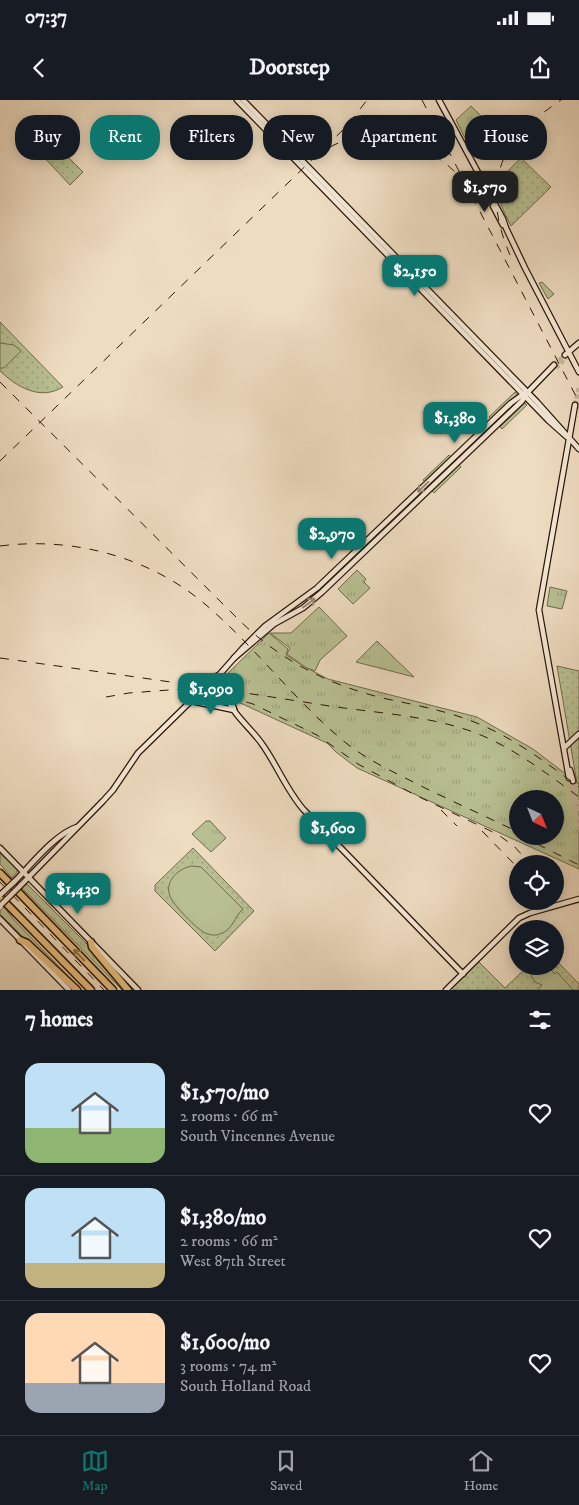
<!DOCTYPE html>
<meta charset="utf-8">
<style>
:root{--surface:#171b24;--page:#20242c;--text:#f1f3f6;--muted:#9ea1a6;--line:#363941;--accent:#0f766e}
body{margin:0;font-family:"IM FELL DW Pica",serif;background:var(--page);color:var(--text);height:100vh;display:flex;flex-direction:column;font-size:19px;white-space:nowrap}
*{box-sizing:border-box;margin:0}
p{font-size:16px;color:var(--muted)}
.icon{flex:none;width:28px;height:28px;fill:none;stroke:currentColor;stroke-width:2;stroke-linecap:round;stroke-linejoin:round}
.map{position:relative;height:890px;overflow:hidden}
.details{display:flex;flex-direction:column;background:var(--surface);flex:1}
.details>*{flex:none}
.top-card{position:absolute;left:15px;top:15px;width:550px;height:45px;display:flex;gap:10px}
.needle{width:32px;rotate:137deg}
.controls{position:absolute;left:509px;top:690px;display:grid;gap:10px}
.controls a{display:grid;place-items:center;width:55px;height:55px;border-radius:50%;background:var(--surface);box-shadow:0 2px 12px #0003;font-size:25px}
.price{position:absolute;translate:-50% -42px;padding:0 11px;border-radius:10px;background:var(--accent);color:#fff;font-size:16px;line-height:32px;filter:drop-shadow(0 1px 2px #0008)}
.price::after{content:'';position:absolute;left:50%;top:30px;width:15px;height:11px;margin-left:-8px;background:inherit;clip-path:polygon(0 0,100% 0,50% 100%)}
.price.on{background:#222;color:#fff}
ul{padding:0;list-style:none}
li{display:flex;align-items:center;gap:15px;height:125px;padding:0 25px}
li+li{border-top:1px solid var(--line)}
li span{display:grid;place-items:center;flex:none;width:140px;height:100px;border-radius:15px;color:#555}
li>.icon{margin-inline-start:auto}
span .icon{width:60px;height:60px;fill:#fffc;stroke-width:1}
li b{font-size:21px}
h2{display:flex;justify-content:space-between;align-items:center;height:60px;padding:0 25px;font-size:21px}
.chip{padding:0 18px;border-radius:20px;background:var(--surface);box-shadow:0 2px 12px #0003;font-size:18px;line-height:45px}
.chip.on{background:var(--accent);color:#fff}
.status{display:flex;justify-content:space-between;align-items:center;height:35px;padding:0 25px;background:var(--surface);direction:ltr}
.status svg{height:14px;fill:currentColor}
header{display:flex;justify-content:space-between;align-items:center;height:65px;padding:0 25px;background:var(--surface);font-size:22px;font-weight:800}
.dock{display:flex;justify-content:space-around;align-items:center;height:70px;border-top:1px solid var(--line);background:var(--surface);font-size:14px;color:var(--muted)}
.dock a{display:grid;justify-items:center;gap:2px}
.dock .on{color:var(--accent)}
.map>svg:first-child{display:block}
.grass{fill:url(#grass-tufts);stroke:#726a4c;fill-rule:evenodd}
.park{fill:url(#park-dots);stroke:#726a4c}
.pitch{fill:#b8c093;stroke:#726a4c}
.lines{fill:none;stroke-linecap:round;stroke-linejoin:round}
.secondary-tunnel{stroke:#c7b49c;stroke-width:4.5;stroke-dasharray:4.5 2;stroke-linecap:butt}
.secondary-casing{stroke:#2b1506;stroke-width:7}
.highway-casing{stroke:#2b1506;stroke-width:9}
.secondary{stroke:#f4e8d7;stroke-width:4.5}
.highway{stroke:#e7be80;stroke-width:6}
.rail{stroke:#2b1506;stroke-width:1;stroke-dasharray:9 9;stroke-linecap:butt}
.secondary-bridge-casing{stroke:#2b1506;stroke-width:7;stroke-linecap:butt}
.secondary-bridge{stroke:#f4e8d7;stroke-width:4.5}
.oneway{stroke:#9a8979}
.oneway2{stroke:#896a43}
</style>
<div class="status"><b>07:37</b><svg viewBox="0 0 49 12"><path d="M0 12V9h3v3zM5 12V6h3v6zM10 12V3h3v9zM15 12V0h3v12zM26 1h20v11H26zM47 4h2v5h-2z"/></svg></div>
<header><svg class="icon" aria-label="back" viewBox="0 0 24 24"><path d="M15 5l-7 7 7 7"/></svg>Doorstep<svg class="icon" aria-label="share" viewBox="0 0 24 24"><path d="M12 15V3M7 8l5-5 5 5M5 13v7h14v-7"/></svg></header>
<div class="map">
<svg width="579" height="890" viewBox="0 0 579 890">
<defs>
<pattern id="grass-tufts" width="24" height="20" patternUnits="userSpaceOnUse" patternTransform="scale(1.25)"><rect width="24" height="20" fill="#b8c093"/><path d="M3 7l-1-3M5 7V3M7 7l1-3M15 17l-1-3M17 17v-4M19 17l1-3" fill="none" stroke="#9ea47d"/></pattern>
<pattern id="park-dots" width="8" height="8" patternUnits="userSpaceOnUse" patternTransform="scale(1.25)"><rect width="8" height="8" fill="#b8c093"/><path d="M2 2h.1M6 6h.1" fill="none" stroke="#9ea47d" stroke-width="1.8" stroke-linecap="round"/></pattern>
</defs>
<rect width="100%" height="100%" fill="#eedcc1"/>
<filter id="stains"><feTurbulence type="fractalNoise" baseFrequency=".004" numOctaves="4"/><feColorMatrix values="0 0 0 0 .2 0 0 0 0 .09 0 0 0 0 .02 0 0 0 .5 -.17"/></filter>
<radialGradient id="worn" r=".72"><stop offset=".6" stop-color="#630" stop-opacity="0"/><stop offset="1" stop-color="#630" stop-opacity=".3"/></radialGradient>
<g class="grass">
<polygon points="471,6 498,33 488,37 483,31 478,36 475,35 466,40 456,20"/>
<polygon points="542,182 554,194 548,199 539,183"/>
<polygon points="515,292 517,295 491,319 489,317"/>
<polygon points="525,303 527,305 502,329 500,327"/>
<polygon points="449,355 452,358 425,382 423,380"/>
<polygon points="459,365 461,367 434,393 432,391"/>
<polygon points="357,470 366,479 364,482 370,488 353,504 338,489"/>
<polygon points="550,487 567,491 562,509 547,506"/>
<polygon points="319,507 347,536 320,560 315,571 305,567 287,554 290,548 270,533 291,533"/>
<path d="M 269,533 L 288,549 L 286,555 L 305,567 L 328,579 L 477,617 L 533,649 L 579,684 L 579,769 L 357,668 L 336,652 L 327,643 L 236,601 L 225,576 ZM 518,699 L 555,699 L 555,736 L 518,736 Z"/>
<polygon points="377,541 414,577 356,562"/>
<polygon points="206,721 210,721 226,738 211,752 192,734"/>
<polygon points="0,753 17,769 17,772 12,778 0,764"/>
<polygon points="27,784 92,849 126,890 122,890 22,788"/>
<polygon points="4,807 14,820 82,890 80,890 23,837 0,814 0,811"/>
</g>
<g class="park">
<polygon points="52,41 83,72 70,85 40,53"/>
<path d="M 521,58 L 551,87 L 511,126 C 494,93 493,84 521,58 Z"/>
<path d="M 0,222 L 63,287 C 40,301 17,287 0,271 Z"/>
<polygon points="557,566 579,571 579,684 577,683"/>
<polygon points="193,748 254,811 215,851 155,791 155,785"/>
<polygon points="555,859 579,884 579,890 454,890 452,888 479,862 505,888 528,866 555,866"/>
</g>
<g class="pitch">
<polygon points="0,243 14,245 21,251 4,268 0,268"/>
<path d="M 192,766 L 201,767 L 243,809 C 234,817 233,830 220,834 C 215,836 210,835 205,833 C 197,829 173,805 170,796 C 164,781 179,768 192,766 Z"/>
<polygon points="542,866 547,866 555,874 557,872 573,890 538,890 542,885 535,882 531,876"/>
</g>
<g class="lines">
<g class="secondary-tunnel">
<polyline points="554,265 565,255"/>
<polyline points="556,268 566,258"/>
<polyline points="575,305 579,287"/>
<polyline points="577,309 579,302"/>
<polyline points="221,584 227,598"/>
<polyline points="225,584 230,598"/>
<polyline points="198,592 209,581"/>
<polyline points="200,595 211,584"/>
<polyline points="569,678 579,730"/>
<polyline points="573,681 579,711"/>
</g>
<g class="secondary-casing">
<g id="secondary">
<polyline points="237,0 549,321 567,337"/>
<polyline points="243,0 537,302 579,349"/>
<polyline points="439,0 503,119 506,128 525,168 579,272"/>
<polyline points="493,106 503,125"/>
<polyline points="565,255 579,243"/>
<polyline points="234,558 274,524 303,508 322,492 522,301 528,292 554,265"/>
<polyline points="217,576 222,578 225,584"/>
<polyline points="217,576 221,584"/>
<polyline points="211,584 243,548 265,526 317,488 511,303 525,293"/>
<path d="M 227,598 C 234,616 251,628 262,644 C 277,665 286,689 303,709 L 463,874"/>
<polyline points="230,598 234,609"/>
<polyline points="192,600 200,595"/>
<polyline points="191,601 234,610"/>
<polyline points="565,647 579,634"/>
<polyline points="570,670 573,681"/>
<polyline points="569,678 539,510 575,305"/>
<polyline points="0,748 138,890"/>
<path d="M 15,781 C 31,765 55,734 77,727"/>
<polyline points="20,786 103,701 113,690 138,653 191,601 198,592"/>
<polyline points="0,819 69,890"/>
<polyline points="446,890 519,818 530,813 579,799"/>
</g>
</g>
<g class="highway-casing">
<g id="highway">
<polyline points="0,773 113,890"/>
<polyline points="0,797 91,890"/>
<polyline points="20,840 27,843 77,890"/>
<polyline points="91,842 92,847 128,890"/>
</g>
</g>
<use href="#secondary" class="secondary"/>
<use href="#highway" class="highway"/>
<g class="rail">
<polyline points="422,0 579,302"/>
<path d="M 330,47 C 370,25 425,41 456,73"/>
<path d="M 510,155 C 491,111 488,66 524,29 C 535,18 548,9 561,0"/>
<path d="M 0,282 L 241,522 C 283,562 331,586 387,599 C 415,605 442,610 469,620 C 510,635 544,661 579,687"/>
<polyline points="0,361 348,25 367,0"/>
<path d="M 0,446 C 77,436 157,459 214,512 C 260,553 298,604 346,643 C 370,662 398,674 425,688 C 456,703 487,717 518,732"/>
<path d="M 0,558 C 108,573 216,588 323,605 C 374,613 428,615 476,633 C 514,648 546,673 579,697"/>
<polyline points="106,597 129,593 182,589"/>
<polyline points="229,597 253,604 317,635 358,664 415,695 497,734 514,746 530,764"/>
<polyline points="441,710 457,726"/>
<polyline points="482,731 518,768"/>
<polyline points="521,736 579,765"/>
<polyline points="0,782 104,890"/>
</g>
<g class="secondary-bridge-casing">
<g id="secondary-bridge">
<polyline points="0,795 15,781"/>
<polyline points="1,805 20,786"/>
</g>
</g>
<use href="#secondary-bridge" class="secondary-bridge"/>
</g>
<defs><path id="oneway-shaft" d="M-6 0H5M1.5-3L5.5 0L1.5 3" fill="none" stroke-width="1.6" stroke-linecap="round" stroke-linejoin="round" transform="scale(1.25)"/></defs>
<g class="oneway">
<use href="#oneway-shaft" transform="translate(423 387) rotate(137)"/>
<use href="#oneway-shaft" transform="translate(309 503) rotate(-37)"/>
</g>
<use class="oneway2" href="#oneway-shaft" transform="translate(79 855) rotate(-134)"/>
<rect width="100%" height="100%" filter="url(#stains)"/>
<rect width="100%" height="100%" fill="url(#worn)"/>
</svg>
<div class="controls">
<a><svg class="needle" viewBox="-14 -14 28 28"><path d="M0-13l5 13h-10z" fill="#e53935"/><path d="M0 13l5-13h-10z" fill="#9ea1a6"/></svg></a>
<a><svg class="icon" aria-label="locate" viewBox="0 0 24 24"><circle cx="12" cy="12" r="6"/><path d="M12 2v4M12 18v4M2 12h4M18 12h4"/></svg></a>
<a><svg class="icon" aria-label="layers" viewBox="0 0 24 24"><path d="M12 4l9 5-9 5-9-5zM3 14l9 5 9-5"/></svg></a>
</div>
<b class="price on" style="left:485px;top:113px">$1,570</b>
<b class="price" style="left:415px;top:197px">$2,150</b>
<b class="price" style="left:455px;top:344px">$1,380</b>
<b class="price" style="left:332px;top:460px">$2,970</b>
<b class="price" style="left:211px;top:615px">$1,090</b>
<b class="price" style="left:333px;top:754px">$1,600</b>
<b class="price" style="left:78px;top:815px">$1,430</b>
<div class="top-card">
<a class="chip">Buy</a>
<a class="chip on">Rent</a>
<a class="chip">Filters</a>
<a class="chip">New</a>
<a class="chip">Apartment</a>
<a class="chip">House</a>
</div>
</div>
<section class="details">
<h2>7 homes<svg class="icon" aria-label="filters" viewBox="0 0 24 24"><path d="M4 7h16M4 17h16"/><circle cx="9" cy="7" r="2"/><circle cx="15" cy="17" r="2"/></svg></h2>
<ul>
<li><span style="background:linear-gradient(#bfe0f5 65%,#8fb573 0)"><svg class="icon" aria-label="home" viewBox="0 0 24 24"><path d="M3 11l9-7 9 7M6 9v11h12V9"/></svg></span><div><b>$1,570/mo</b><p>2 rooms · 66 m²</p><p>South Vincennes Avenue</p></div><svg class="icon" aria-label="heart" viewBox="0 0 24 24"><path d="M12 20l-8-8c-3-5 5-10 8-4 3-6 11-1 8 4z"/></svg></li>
<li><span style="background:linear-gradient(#bfe0f5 75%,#c2b280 0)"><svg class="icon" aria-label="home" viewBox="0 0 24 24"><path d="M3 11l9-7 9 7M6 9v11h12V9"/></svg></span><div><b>$1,380/mo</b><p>2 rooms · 66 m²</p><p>West 87th Street</p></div><svg class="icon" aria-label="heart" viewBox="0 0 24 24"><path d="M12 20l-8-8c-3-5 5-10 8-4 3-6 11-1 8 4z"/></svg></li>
<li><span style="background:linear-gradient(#ffd9b3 70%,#9aa5b1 0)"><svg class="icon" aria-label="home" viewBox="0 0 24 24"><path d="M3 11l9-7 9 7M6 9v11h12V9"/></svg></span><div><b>$1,600/mo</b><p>3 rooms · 74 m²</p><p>South Holland Road</p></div><svg class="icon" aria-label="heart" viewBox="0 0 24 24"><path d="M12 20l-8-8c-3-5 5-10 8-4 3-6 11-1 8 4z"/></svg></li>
</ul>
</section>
<nav class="dock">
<a class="on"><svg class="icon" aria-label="map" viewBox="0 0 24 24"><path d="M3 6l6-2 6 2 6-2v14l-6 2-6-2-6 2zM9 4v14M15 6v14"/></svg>Map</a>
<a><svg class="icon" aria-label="saved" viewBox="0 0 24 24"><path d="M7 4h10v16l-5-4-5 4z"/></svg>Saved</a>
<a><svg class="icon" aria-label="home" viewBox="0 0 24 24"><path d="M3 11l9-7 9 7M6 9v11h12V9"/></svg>Home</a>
</nav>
